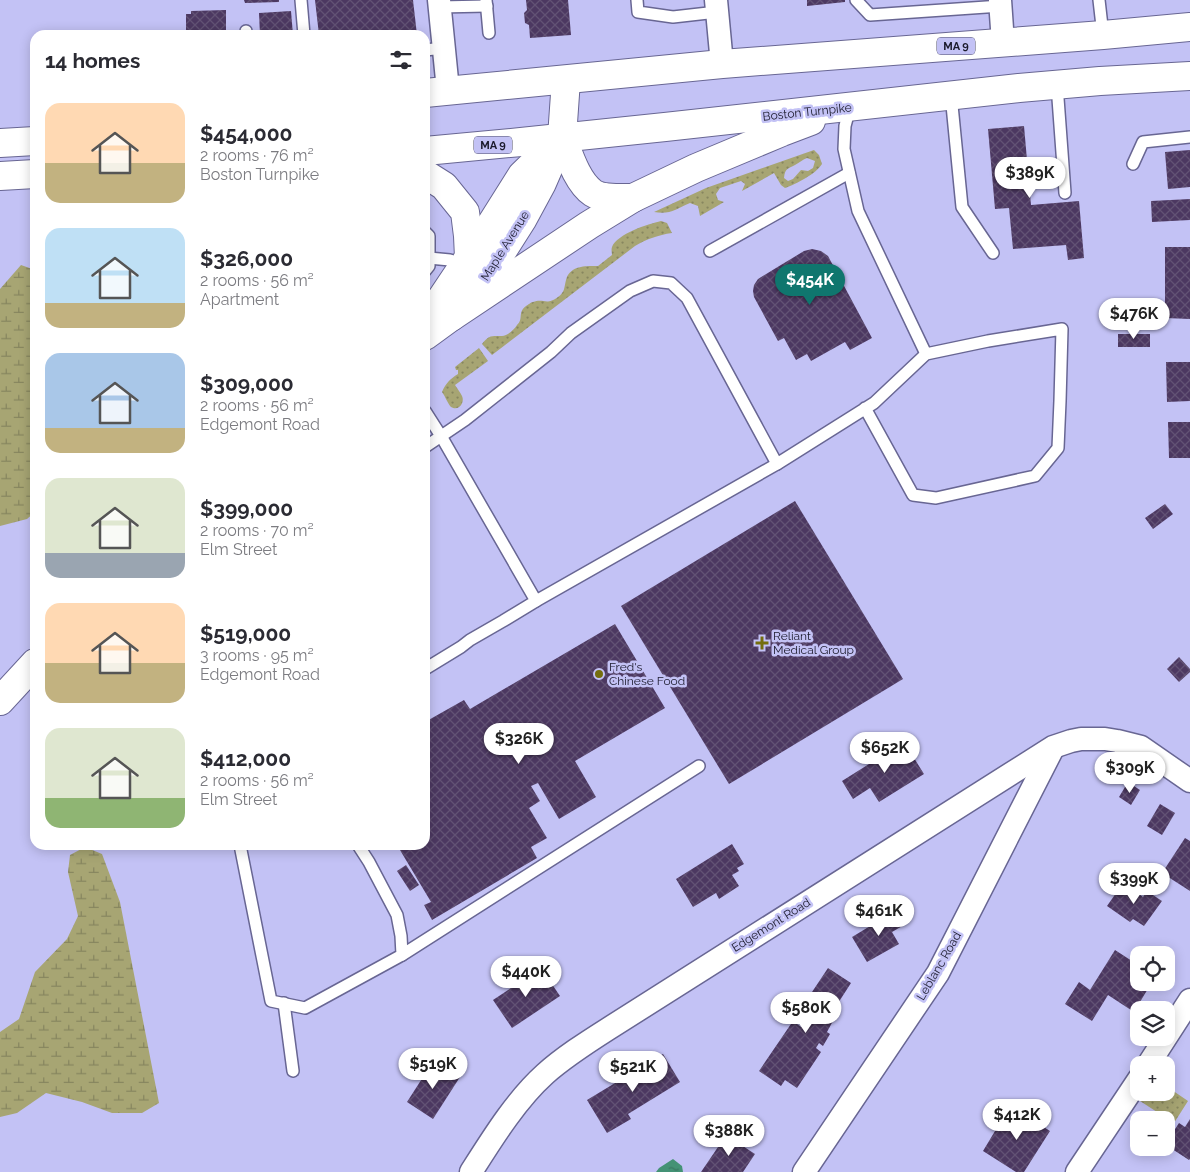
<!DOCTYPE html>
<meta charset="utf-8">
<style>
:root{--surface:#fff;--page:#f2f2f3;--text:#2b2b33;--muted:#7c7c81;--accent:#0f766e}
body{margin:0;font-family:Raleway,sans-serif;background:var(--page);color:var(--text);height:100vh;display:flex;flex-direction:column;font-size:19px;white-space:nowrap}
*{box-sizing:border-box;margin:0}
p{font-size:16px;color:var(--muted)}
.icon{flex:none;width:28px;height:28px;fill:none;stroke:currentColor;stroke-width:2;stroke-linecap:round;stroke-linejoin:round}
.map{position:relative;flex:1;overflow:hidden}
.panel{position:absolute;left:30px;top:30px;width:400px;height:820px;display:flex;flex-direction:column;background:var(--surface);border-radius:15px;box-shadow:0 2px 12px #0003}
.panel>*{flex:none}
.tools{position:absolute;left:1130px;top:946px;display:grid;gap:10px}
.tools a{display:grid;place-items:center;width:45px;height:45px;border-radius:10px;background:var(--surface);box-shadow:0 2px 12px #0003;font-size:25px}
.price{position:absolute;translate:-50% -42px;padding:0 11px;border-radius:18px;background:#fff;color:#222;font-size:16px;line-height:32px;filter:drop-shadow(0 1px 2px #0008)}
.price::after{content:'';position:absolute;left:50%;top:30px;width:15px;height:11px;margin-left:-8px;background:inherit;clip-path:polygon(0 0,100% 0,50% 100%)}
.price.selected{background:var(--accent);color:#fff}
ul{padding:0;list-style:none}
li{display:flex;align-items:center;gap:15px;height:125px;padding:0 15px}
li span{display:grid;place-items:center;flex:none;width:140px;height:100px;border-radius:15px;color:#555}
li>.icon{margin-inline-start:auto}
span .icon{width:60px;height:60px;fill:#fffc;stroke-width:1}
li b{font-size:21px}
h2{display:flex;justify-content:space-between;align-items:center;height:60px;padding:0 15px;font-size:21px}
.map>svg:first-child{display:block}
.grass{fill:url(#grass-dots);fill-rule:evenodd}
.wetland{fill:url(#wetland-marsh)}
.water{fill:url(#water-ripples)}
.building{fill:url(#building-cross-hatch)}
.lines{fill:none;stroke-linecap:round;stroke-linejoin:round}
.lane-casing{stroke:#686693;stroke-width:14}
.street-casing{stroke:#686693;stroke-width:25}
.secondary-casing{stroke:#686693;stroke-width:30}
.highway-casing{stroke:#686693;stroke-width:30}
.lane{stroke:#fff;stroke-width:11}
.street{stroke:#fff;stroke-width:22}
.secondary{stroke:#fff;stroke-width:28}
.highway{stroke:#fff;stroke-width:28}
.poi-dot{fill:#746e0e;stroke:#c3c2f5;stroke-width:2}
.labels{text-anchor:middle;stroke-width:5;stroke-linejoin:round;paint-order:stroke}
.shield{fill:#c3c2f5;stroke:#4d4c68;stroke-width:1}
.shield-label{font-size:11px;font-weight:bold;fill:#1b1a2c}
.street-label{font-size:12px;fill:#1b1a2c;stroke:#c3c2f5}
.poi-label{font-size:12px;fill:#1b1a2c;stroke:#c3c2f5;text-anchor:start}
</style>
<div class="map">
<svg width="1190" height="1172" viewBox="0 0 1190 1172">
<defs>
<pattern id="grass-dots" width="8" height="8" patternUnits="userSpaceOnUse" patternTransform="scale(1.25)"><rect width="8" height="8" fill="#a7a573"/><path d="M2 2h.1M6 6h.1" fill="none" stroke="#87865f" stroke-width="1.8" stroke-linecap="round"/></pattern>
<pattern id="wetland-marsh" width="20" height="14" patternUnits="userSpaceOnUse" patternTransform="scale(1.25)"><rect width="20" height="14" fill="#a7a573"/><path d="M1 5h8M5 5V1M11 12h8M15 12V8" fill="none" stroke="#87865f"/></pattern>
<pattern id="water-ripples" width="26" height="14" patternUnits="userSpaceOnUse" patternTransform="scale(1.25)"><rect width="26" height="14" fill="#449275"/><path d="M2 4q2-2 4 0t4 0M15 11q2-2 4 0t4 0" fill="none" stroke="#387660"/></pattern>
<pattern id="building-cross-hatch" width="8" height="8" patternUnits="userSpaceOnUse" patternTransform="scale(1.25)"><rect width="8" height="8" fill="#4c3861"/><path d="M0 0l8 8M0 8l8-8" fill="none" stroke="#625274"/></pattern>
</defs>
<rect width="100%" height="100%" fill="#c3c2f5"/>
<g class="grass">
<path d="M 814,150 L 819,155 L 822,164 C 816,174 796,184 785,188 L 781,185 L 774,173 L 742,191 L 745,184 L 741,181 L 720,188 L 716,194 L 718,200 L 724,202 L 700,216 L 698,206 L 690,203 C 676,209 670,215 654,212 L 706,188 ZM 807,158 L 815,161 L 813,168 L 808,171 L 801,170 L 793,179 L 788,181 L 784,178 C 785,168 788,169 795,165 C 800,162 802,160 807,158 Z"/>
<path d="M 661,221 L 667,223 L 672,233 C 658,235 647,239 635,246 L 492,355 L 482,344 C 489,335 491,336 502,336 C 507,336 514,330 517,325 C 524,319 517,313 526,306 C 528,305 531,302 533,302 C 544,298 546,306 558,297 C 565,292 564,288 566,280 C 570,265 586,266 598,266 L 612,255 C 612,253 611,250 612,247 C 617,234 648,224 661,221 Z"/>
<path d="M 479,348 L 488,361 L 455,385 C 457,388 460,392 462,396 C 465,402 459,412 451,407 C 448,404 445,396 442,392 C 446,383 450,379 458,374 L 458,370 L 456,370 L 455,367 Z"/>
<polygon points="1166,1086 1188,1101 1174,1123 1140,1101 1145,1093 1166,1092"/>
</g>
<g class="wetland">
<polygon points="21,265 35,270 35,512 27,519 0,526 0,289"/>
<polygon points="85,847 102,854 120,902 159,1103 142,1113 112,1113 82,1102 46,1093 17,1113 0,1117 0,1032 19,1019 35,972 67,939 78,916 68,872 70,855"/>
</g>
<polygon class="water" points="673,1159 682,1166 683,1172 656,1172 659,1168"/>
<g class="building">
<polygon points="244,0 279,0 279,2 245,3"/>
<polygon points="315,0 413,0 417,35 319,35"/>
<polygon points="526,0 568,0 571,35 530,38 529,25 525,23 524,13 527,10"/>
<polygon points="807,0 845,0 845,2 807,6"/>
<polygon points="226,10 226,35 186,35 186,14 191,14 191,11"/>
<polygon points="291,11 293,35 260,35 259,13"/>
<polygon points="1024,126 1031,205 1079,201 1084,258 1068,260 1066,245 1013,249 1009,208 995,209 988,129"/>
<polygon points="1190,150 1190,187 1168,189 1165,152"/>
<polygon points="1190,199 1190,220 1152,222 1151,201"/>
<polygon points="1165,247 1190,247 1190,319 1165,318"/>
<polygon points="812,249 821,251 828,256 872,338 850,350 845,342 811,361 807,354 796,360 784,338 778,341 754,297 753,291 754,285 758,279 804,251"/>
<rect x="1118" y="334" width="32" height="13"/>
<polygon points="1166,362 1190,362 1190,401 1167,402"/>
<polygon points="1168,422 1190,422 1190,458 1169,458"/>
<polygon points="795,501 903,679 729,784 621,606"/>
<polygon points="1165,504 1173,514 1153,529 1145,518"/>
<polygon points="615,624 665,708 575,761 596,797 559,819 538,783 531,786 540,801 529,808 547,838 531,847 537,858 432,920 424,905 431,902 397,845 425,845 425,722 464,700 470,709"/>
<polygon points="1179,657 1190,669 1190,672 1179,682 1167,669"/>
<polygon points="904,742 924,774 879,802 870,788 853,799 842,781"/>
<polygon points="1128,782 1140,790 1131,805 1119,797"/>
<polygon points="1160,804 1175,813 1162,835 1147,826"/>
<polygon points="1185,838 1190,841 1190,891 1162,873"/>
<polygon points="732,844 744,864 737,868 739,871 732,875 739,886 719,899 716,893 693,907 676,879"/>
<polygon points="406,865 419,885 410,891 397,871"/>
<polygon points="1123,883 1143,897 1147,891 1162,901 1144,926 1133,919 1130,922 1107,906"/>
<polygon points="895,911 904,925 892,932 899,944 867,962 852,937"/>
<polygon points="1115,950 1132,961 1130,964 1139,970 1139,982 1152,982 1134,1012 1108,995 1092,1021 1065,1004 1079,982 1090,990"/>
<polygon points="541,968 560,996 512,1028 493,1000"/>
<polygon points="828,968 851,983 833,1011 826,1007 823,1012 834,1019 827,1032 830,1034 823,1046 819,1043 816,1048 821,1052 797,1088 785,1080 781,1086 759,1071 793,1021 801,1027 807,1019 806,1015 816,999 810,995"/>
<polygon points="663,1054 680,1082 628,1114 631,1119 607,1133 587,1100"/>
<polygon points="434,1060 460,1077 433,1119 407,1102"/>
<polygon points="1014,1108 1050,1131 1024,1172 1016,1172 983,1151 1001,1121 1004,1123"/>
<polygon points="1190,1119 1190,1159 1189,1160 1166,1145 1166,1143 1179,1123 1185,1127"/>
<polygon points="726,1135 755,1154 743,1172 701,1172 718,1147 711,1142 716,1136 723,1140"/>
</g>
<g class="lines">
<g class="lane-casing">
<g id="lane">
<polyline points="301,0 304,35"/>
<polyline points="486,0 489,33"/>
<polyline points="637,0 638,12 673,17 717,12"/>
<polyline points="856,0 870,15 1001,6"/>
<polyline points="1099,0 1103,35"/>
<polyline points="439,7 487,6"/>
<polyline points="246,31 246,35"/>
<polyline points="425,50 444,48"/>
<polyline points="1057,85 1065,193"/>
<polyline points="951,95 962,207 993,253"/>
<polyline points="850,107 845,126 844,149 858,211 926,354"/>
<polyline points="1133,164 1143,142 1190,137"/>
<polyline points="425,232 429,236 429,266 425,271"/>
<polyline points="710,251 849,173"/>
<polyline points="429,258 450,260 454,265 454,274"/>
<polyline points="425,411 441,436 536,601 503,621 470,640 461,647 425,669"/>
<polyline points="425,447 465,420 551,352 571,333 630,291 653,281 671,283 687,298 777,464"/>
<polyline points="536,601 777,464 874,403 926,354 988,341 1062,329 1060,401 1058,448 1035,476 936,498 913,495 865,408"/>
<polyline points="240,845 271,1001 305,1008 402,955 401,936 397,915 369,862 358,845"/>
<polyline points="402,955 699,766"/>
<polyline points="284,1003 293,1071"/>
</g>
</g>
<g class="street-casing">
<g id="street">
<polyline points="439,0 448,90"/>
<polyline points="716,0 722,64"/>
<polyline points="1000,0 1003,43"/>
<polyline points="1148,1065 1190,1000"/>
<path d="M 471,1172 C 492,1139 516,1100 545,1074 C 564,1057 586,1043 608,1029 L 1053,747 L 1071,741 L 1081,739 L 1105,739 L 1117,741 L 1141,747 L 1190,781"/>
<polyline points="804,1172 938,973 1053,748"/>
<polyline points="1077,1172 1139,1079"/>
</g>
</g>
<g class="secondary-casing">
<g id="secondary">
<polyline points="425,319 441,299 488,229 522,175 553,145"/>
<polyline points="425,336 451,317 482,283 522,220 542,183 562,137 566,80"/>
<polyline points="0,701 35,663"/>
</g>
</g>
<g class="highway-casing">
<g id="highway">
<polyline points="425,93 722,64 1103,35 1190,27"/>
<path d="M 562,137 C 569,155 577,182 593,193 C 602,199 622,198 633,198"/>
<polyline points="0,143 35,141"/>
<polyline points="425,151 521,142 665,127 1019,88 1100,81 1190,76"/>
<polyline points="425,174 444,186 465,212 468,236 469,257"/>
<polyline points="0,176 35,174"/>
<polyline points="451,317 589,225 633,198 696,168 782,132 811,121"/>
</g>
</g>
<use href="#lane" class="lane"/>
<use href="#street" class="street"/>
<use href="#secondary" class="secondary"/>
<use href="#highway" class="highway"/>
</g>
<g class="poi-dot">
<path d="M759.5 635.5h5v5h5v5h-5v5h-5v-5h-5v-5h5z"/>
<circle cx="599" cy="674" r="5"/>
</g>
<g class="labels">
<g class="shield">
<rect x="937" y="37.5" width="38" height="17" rx="4"/>
<rect x="474" y="136.5" width="38" height="17" rx="4"/>
</g>
<g class="shield-label">
<text x="956" y="50">MA 9</text>
<text x="493" y="149">MA 9</text>
</g>
<g class="street-label">
<text transform="translate(807 112) rotate(-6)" y="4">Boston Turnpike</text>
<text transform="translate(505 246) rotate(-58)" y="4">Maple Avenue</text>
<text transform="translate(771 925) rotate(-32)" y="4">Edgemont Road</text>
<text transform="translate(939 966) rotate(-60)" y="4">Leblanc Road</text>
</g>
<g class="poi-label">
<text x="773" y="640">Reliant<tspan x="773" dy="14">Medical Group</tspan></text>
<text x="609" y="671">Fred's<tspan x="609" dy="14">Chinese Food</tspan></text>
</g>
</g>
</svg>
<div class="tools">
<a><svg class="icon" aria-label="locate" viewBox="0 0 24 24"><circle cx="12" cy="12" r="6"/><path d="M12 2v4M12 18v4M2 12h4M18 12h4"/></svg></a>
<a><svg class="icon" aria-label="layers" viewBox="0 0 24 24"><path d="M12 4l9 5-9 5-9-5zM3 14l9 5 9-5"/></svg></a>
<a>+</a>
<a>−</a>
</div>
<b class="price" style="left:1030px;top:199px">$389K</b>
<b class="price selected" style="left:810px;top:306px">$454K</b>
<b class="price" style="left:1134px;top:340px">$476K</b>
<b class="price" style="left:519px;top:765px">$326K</b>
<b class="price" style="left:885px;top:774px">$652K</b>
<b class="price" style="left:1130px;top:794px">$309K</b>
<b class="price" style="left:1134px;top:905px">$399K</b>
<b class="price" style="left:879px;top:937px">$461K</b>
<b class="price" style="left:526px;top:998px">$440K</b>
<b class="price" style="left:806px;top:1034px">$580K</b>
<b class="price" style="left:433px;top:1090px">$519K</b>
<b class="price" style="left:633px;top:1093px">$521K</b>
<b class="price" style="left:1017px;top:1141px">$412K</b>
<b class="price" style="left:729px;top:1157px">$388K</b>
<section class="panel">
<h2>14 homes<svg class="icon" aria-label="filters" viewBox="0 0 24 24"><path d="M4 7h16M4 17h16"/><circle cx="9" cy="7" r="2"/><circle cx="15" cy="17" r="2"/></svg></h2>
<ul>
<li><span style="background:linear-gradient(#ffd9b3 60%,#c2b280 0)"><svg class="icon" aria-label="home" viewBox="0 0 24 24"><path d="M3 11l9-7 9 7M6 9v11h12V9"/></svg></span><div><b>$454,000</b><p>2 rooms · 76 m²</p><p>Boston Turnpike</p></div></li>
<li><span style="background:linear-gradient(#bfe0f5 75%,#c2b280 0)"><svg class="icon" aria-label="home" viewBox="0 0 24 24"><path d="M3 11l9-7 9 7M6 9v11h12V9"/></svg></span><div><b>$326,000</b><p>2 rooms · 56 m²</p><p>Apartment</p></div></li>
<li><span style="background:linear-gradient(#a9c7e8 75%,#c2b280 0)"><svg class="icon" aria-label="home" viewBox="0 0 24 24"><path d="M3 11l9-7 9 7M6 9v11h12V9"/></svg></span><div><b>$309,000</b><p>2 rooms · 56 m²</p><p>Edgemont Road</p></div></li>
<li><span style="background:linear-gradient(#dfe7d0 75%,#9aa5b1 0)"><svg class="icon" aria-label="home" viewBox="0 0 24 24"><path d="M3 11l9-7 9 7M6 9v11h12V9"/></svg></span><div><b>$399,000</b><p>2 rooms · 70 m²</p><p>Elm Street</p></div></li>
<li><span style="background:linear-gradient(#ffd9b3 60%,#c2b280 0)"><svg class="icon" aria-label="home" viewBox="0 0 24 24"><path d="M3 11l9-7 9 7M6 9v11h12V9"/></svg></span><div><b>$519,000</b><p>3 rooms · 95 m²</p><p>Edgemont Road</p></div></li>
<li><span style="background:linear-gradient(#dfe7d0 70%,#8fb573 0)"><svg class="icon" aria-label="home" viewBox="0 0 24 24"><path d="M3 11l9-7 9 7M6 9v11h12V9"/></svg></span><div><b>$412,000</b><p>2 rooms · 56 m²</p><p>Elm Street</p></div></li>
</ul>
</section>
</div>
